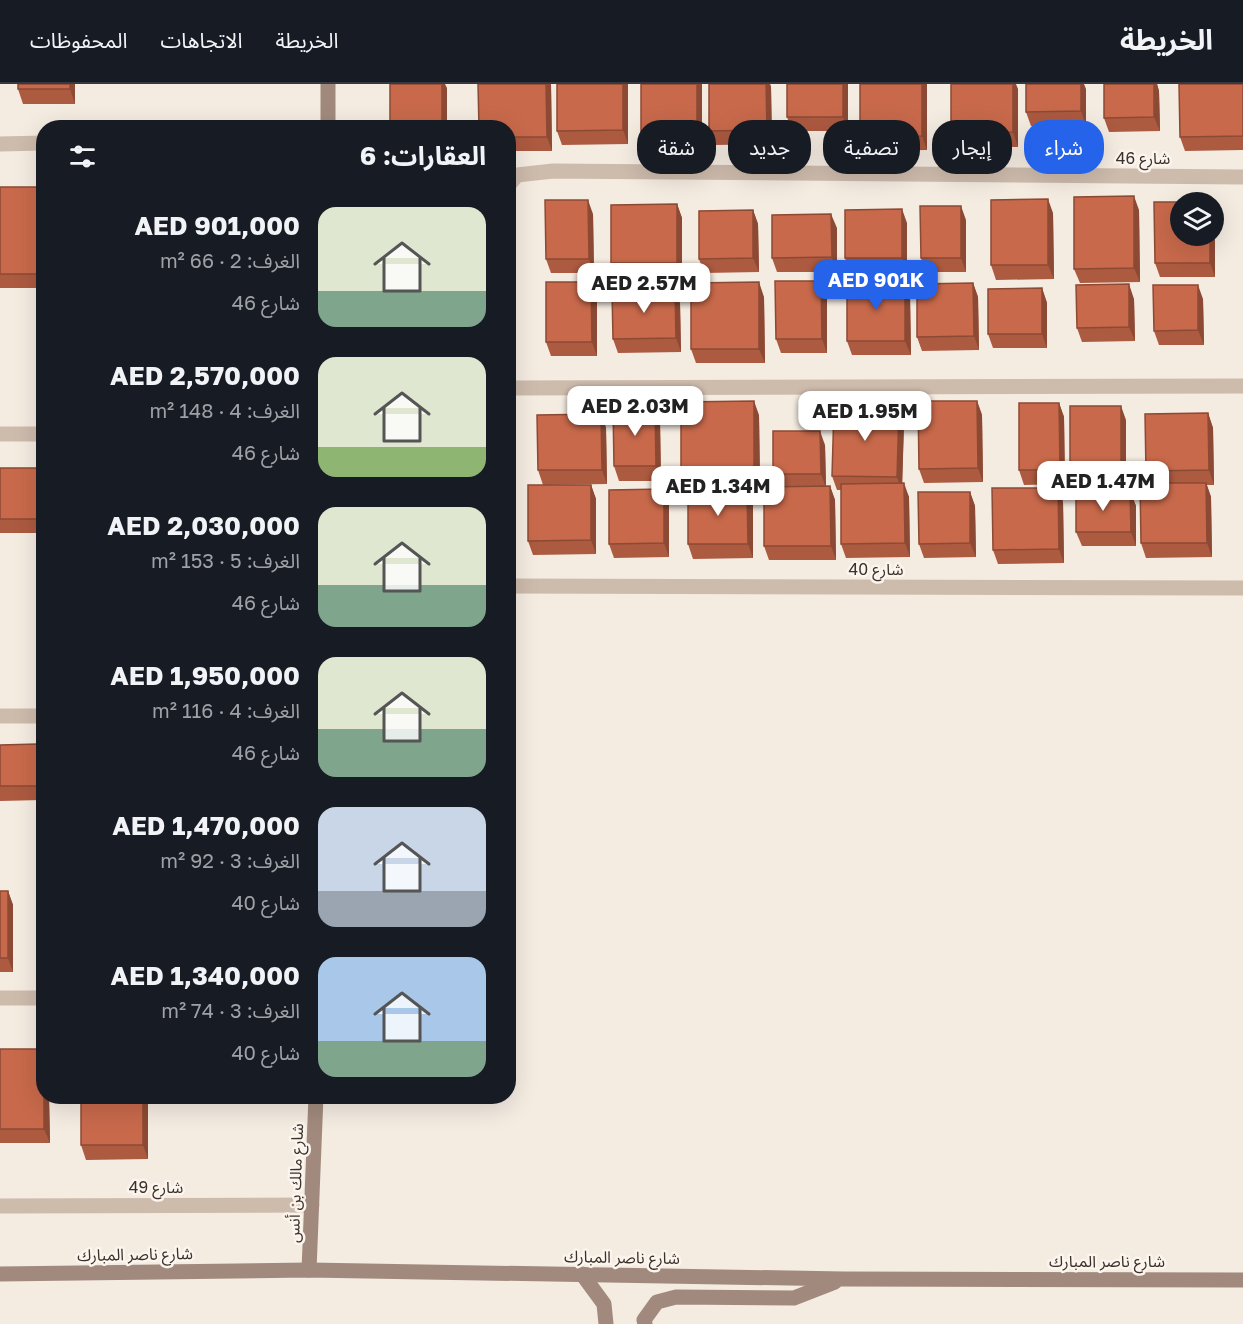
<!DOCTYPE html>
<html lang="ar">
<meta charset="utf-8">
<style>
:root{--surface:#171b24;--page:#20242c;--text:#f1f3f6;--muted:#9ea1a6;--line:#363941;--accent:#2563eb}
body{margin:0;font-family:"Golos Text","Noto Sans Arabic",sans-serif;background:var(--page);color:var(--text);direction:rtl;height:100vh;display:flex;flex-direction:column;font-size:22px;white-space:nowrap}
*{box-sizing:border-box;margin:0}
p{font-size:20px;color:var(--muted)}
.icon{flex:none;width:33px;height:33px;fill:none;stroke:currentColor;stroke-width:2;stroke-linecap:round;stroke-linejoin:round}
.map{position:relative;flex:1;overflow:hidden;direction:ltr}
.panel{position:absolute;left:36px;top:36px;width:480px;height:984px;display:flex;flex-direction:column;background:var(--surface);border-radius:24px;box-shadow:0 6px 24px #0002;direction:rtl}
.panel>*{flex:none}
.hud{position:absolute;left:534px;top:36px;width:570px;height:54px;direction:rtl;display:flex;gap:12px}
.fabs{position:absolute;left:1170px;top:108px;display:grid;gap:12px}
.fabs a{display:grid;place-items:center;width:54px;height:54px;border-radius:50%;background:var(--surface);box-shadow:0 6px 24px #0002;font-size:30px}
.price{position:absolute;translate:-50% -51px;padding:0 14px;border-radius:12px;background:#fff;color:#222;font-size:20px;line-height:39px;filter:drop-shadow(0 2px 3px #0008)}
.price::after{content:'';position:absolute;left:50%;top:36px;width:18px;height:14px;margin-left:-9px;background:inherit;clip-path:polygon(0 0,100% 0,50% 100%)}
.price.current{background:var(--accent);color:#fff}
ul{padding:0;list-style:none}
li{display:flex;align-items:center;gap:18px;height:150px;padding:0 30px}
li span{display:grid;place-items:center;flex:none;width:168px;height:120px;border-radius:18px;color:#555}
li>.icon{margin-inline-start:auto}
span .icon{width:72px;height:72px;fill:#fffc;stroke-width:1}
li b{font-size:26px}
h2{display:flex;justify-content:space-between;align-items:center;height:72px;padding:0 30px;font-size:26px}
.pill{padding:0 21px;border-radius:24px;background:var(--surface);box-shadow:0 6px 24px #0002;font-size:21px;line-height:54px}
.pill.current{background:var(--accent);color:#fff}
header{display:flex;align-items:center;gap:36px;box-sizing:border-box;height:84px;padding:0 30px;background:var(--surface);border-bottom:2px solid var(--line)}
header strong{font-size:28px}
nav{display:flex;gap:33px;margin-inline-start:auto;font-size:21px}
.map>svg:first-child{display:block}
.lines{fill:none;stroke-linecap:round;stroke-linejoin:round}
.street{stroke:#cdbbac;stroke-width:15}
.secondary{stroke:#a18a7d;stroke-width:15}
.wall{fill:#ac5a40}
.shaded-wall{fill:#8c4a34}
.building{fill:#c8694b;stroke:#8c4a34;stroke-width:1.5}
.labels{text-anchor:middle;stroke-width:5;stroke-linejoin:round;paint-order:stroke}
.street-label{font-size:16px;fill:#3b302b;stroke:#fbf5ee}
</style>
<header>
<strong>الخريطة</strong>
<nav><a>الخريطة</a><a>الاتجاهات</a><a>المحفوظات</a></nav>
</header>
<div class="map">
<svg width="1243" height="1240" viewBox="0 0 1243 1240">
<rect width="100%" height="100%" fill="#f4ebe1"/>
<g class="lines">
<g class="street">
<polyline points="0,60 44,59"/>
<polyline points="508,102 517,91 553,87 1243,93"/>
<polyline points="508,304 1243,302"/>
<polyline points="0,350 44,350"/>
<polyline points="508,502 1243,504"/>
<polyline points="0,632 44,632"/>
<polyline points="0,914 44,914"/>
<polyline points="0,1122 312,1121"/>
</g>
<g class="secondary">
<polyline points="328,44 328,0"/>
<polyline points="309,1186 316,1012"/>
<polyline points="0,1190 309,1186 844,1195 1243,1196"/>
<polyline points="582,1190 604,1220 606,1240"/>
<polyline points="645,1240 644,1236 657,1218 676,1213 794,1214 835,1198"/>
</g>
</g>
<g class="wall">
<polygon points="18,0 75,0 75,20 23,20 18,5"/>
<polygon points="478,0 551,0 552,67 508,67 508,44"/>
<polygon points="557,0 628,0 628,60 562,61 557,47"/>
<polygon points="641,0 702,0 702,61 646,61 641,47"/>
<polygon points="709,0 770,0 771,3 772,60 714,61 709,47"/>
<polygon points="848,0 848,47 792,47 787,33"/>
<polygon points="927,0 927,66 865,67 860,53"/>
<polygon points="1104,0 1157,0 1159,7 1160,47 1109,48 1104,34"/>
<polygon points="1243,0 1243,66 1185,67 1180,53"/>
<polygon points="1018,5 1018,63 956,63 951,49"/>
<polygon points="1086,5 1086,42 1031,42 1026,28"/>
<rect x="0" y="103" width="44" height="101"/>
<polygon points="1180,118 1215,132 1215,193 1160,193 1155,179"/>
<polygon points="677,120 682,134 682,193 616,194 611,179"/>
<polygon points="753,126 758,140 759,188 704,189 699,175"/>
<polygon points="1139,126 1140,198 1080,199 1074,185"/>
<polygon points="1053,129 1054,195 996,196 991,181"/>
<polygon points="593,130 594,189 551,189 546,175"/>
<polygon points="966,136 966,188 926,188 921,174"/>
<polygon points="907,139 907,188 850,189 845,174"/>
<polygon points="837,144 837,188 777,188 772,174"/>
<polygon points="905,197 910,211 911,271 852,271 847,257"/>
<polygon points="591,198 597,212 597,272 551,272 546,258"/>
<polygon points="973,199 978,213 979,266 922,267 917,253"/>
<polygon points="1042,204 1047,219 1047,264 993,264 988,250"/>
<polygon points="827,211 827,269 781,269 776,255"/>
<polygon points="764,213 765,279 696,279 691,265"/>
<polygon points="1134,215 1135,257 1082,258 1077,244"/>
<polygon points="1203,215 1204,261 1159,261 1154,247"/>
<polygon points="680,219 681,268 618,269 613,255"/>
<polygon points="977,317 982,331 983,398 924,399 919,385"/>
<polygon points="1059,319 1064,333 1065,400 1024,401 1019,386"/>
<polygon points="899,325 904,339 902,399 909,413 910,473 846,474 841,460 841,406 837,406 832,392"/>
<polygon points="1208,329 1213,344 1214,401 1207,401 1211,413 1212,473 1146,474 1141,459 1150,399 1146,387"/>
<polygon points="601,330 606,344 607,400 543,401 538,386"/>
<polygon points="759,331 760,399 686,400 681,386"/>
<polygon points="1126,336 1126,399 1075,399 1070,385"/>
<polygon points="660,337 661,397 619,397 614,382"/>
<polygon points="825,361 826,402 830,402 835,416 836,476 769,476 764,462 777,402 773,390"/>
<rect x="0" y="384" width="44" height="65"/>
<polygon points="591,401 596,415 596,470 533,471 528,457"/>
<polygon points="1058,404 1063,418 1064,479 998,480 993,466"/>
<polygon points="1130,407 1136,422 1136,462 1082,462 1076,448"/>
<polygon points="970,408 975,422 976,473 924,474 919,460"/>
<polygon points="669,419 669,473 614,474 609,460"/>
<polygon points="753,420 753,474 693,475 688,460"/>
<polygon points="44,498 44,595 42,595 37,581"/>
<polygon points="37,660 42,675 42,716 0,717 0,661"/>
<polygon points="0,807 8,807 13,821 13,888 0,888"/>
<polygon points="0,965 44,1012 49,1012 50,1059 0,1059"/>
<polygon points="148,1012 148,1075 86,1076 81,1061"/>
</g>
<g class="shaded-wall">
<polygon points="70,0 75,0 75,20 70,5"/>
<polygon points="442,0 445,0 447,4 447,44 442,44"/>
<polygon points="546,0 551,0 552,67 547,53"/>
<polygon points="623,0 628,0 628,60 623,46"/>
<polygon points="697,0 702,0 702,61 697,47"/>
<polygon points="766,0 770,0 771,3 772,60 767,46"/>
<polygon points="843,0 848,0 848,47 843,33"/>
<polygon points="922,0 927,0 927,66 922,52"/>
<polygon points="1013,0 1016,0 1018,5 1018,63 1013,48"/>
<polygon points="1081,0 1084,0 1086,5 1086,42 1081,27"/>
<polygon points="1154,0 1157,0 1159,7 1160,47 1154,33"/>
<polygon points="1134,112 1139,126 1140,198 1134,184"/>
<polygon points="1048,115 1053,129 1054,195 1048,181"/>
<polygon points="588,116 593,130 594,189 589,175"/>
<polygon points="677,120 682,134 682,193 677,179"/>
<polygon points="961,122 966,136 966,188 961,174"/>
<polygon points="902,125 907,139 907,188 902,174"/>
<polygon points="753,126 758,140 759,188 753,174"/>
<polygon points="1214,128 1215,132 1215,193 1210,179 1210,152 1214,152"/>
<polygon points="831,130 837,144 837,188 832,173"/>
<polygon points="821,197 827,211 827,269 822,255"/>
<polygon points="905,197 910,211 911,271 905,257"/>
<polygon points="591,198 597,212 597,272 592,258"/>
<polygon points="759,198 764,213 765,279 759,265"/>
<polygon points="973,199 978,213 979,266 974,252"/>
<polygon points="1129,200 1134,215 1135,257 1129,243"/>
<polygon points="1198,201 1203,215 1204,261 1198,246"/>
<polygon points="1042,204 1047,219 1047,264 1042,250"/>
<polygon points="675,205 680,219 681,268 676,254"/>
<polygon points="754,317 759,331 760,399 754,385"/>
<polygon points="977,317 982,331 983,398 978,384"/>
<polygon points="1059,319 1064,333 1065,400 1060,386"/>
<polygon points="1121,322 1126,336 1126,399 1121,384"/>
<polygon points="655,323 660,337 661,397 656,382"/>
<polygon points="899,325 904,339 902,408 897,393"/>
<polygon points="1208,329 1213,344 1214,401 1209,386"/>
<polygon points="601,330 606,344 607,400 602,386"/>
<polygon points="820,347 825,361 826,404 821,390"/>
<polygon points="904,399 909,413 910,473 905,459"/>
<polygon points="1206,399 1211,413 1212,473 1207,459"/>
<polygon points="591,401 596,415 596,470 591,456"/>
<polygon points="830,402 835,416 836,476 831,462"/>
<polygon points="1058,404 1063,418 1064,479 1059,465"/>
<polygon points="664,405 669,419 669,473 664,459"/>
<polygon points="747,406 753,420 753,474 748,460"/>
<polygon points="1130,407 1136,422 1136,462 1131,448"/>
<polygon points="970,408 975,422 976,473 970,459"/>
<polygon points="37,660 42,675 42,716 37,702"/>
<polygon points="8,807 13,821 13,888 8,874"/>
<polygon points="44,1012 49,1012 50,1059 44,1045"/>
<polygon points="143,1012 148,1012 148,1075 143,1061"/>
</g>
<g class="building">
<rect x="18" y="0" width="52" height="5"/>
<rect x="390" y="0" width="52" height="44"/>
<polygon points="478,0 546,0 547,53 508,53 508,44 479,44"/>
<polygon points="557,0 623,0 623,46 557,47"/>
<rect x="641" y="0" width="56" height="47"/>
<polygon points="709,0 766,0 767,46 709,47"/>
<rect x="787" y="0" width="56" height="33"/>
<polygon points="860,0 922,0 922,52 860,53"/>
<polygon points="951,0 1013,0 1013,48 951,49"/>
<polygon points="1026,0 1081,0 1081,27 1026,28"/>
<polygon points="1104,0 1154,0 1154,33 1104,34"/>
<polygon points="1179,0 1243,0 1243,52 1180,53"/>
<rect x="109" y="37" width="51" height="7"/>
<rect x="0" y="103" width="44" height="87"/>
<polygon points="1134,112 1134,184 1074,185 1074,113"/>
<polygon points="1048,115 1048,181 991,181 991,116"/>
<polygon points="545,116 588,116 589,175 546,175"/>
<polygon points="1154,118 1210,118 1180,118 1180,152 1210,152 1210,179 1155,179"/>
<polygon points="677,120 677,179 611,179 611,121"/>
<polygon points="920,122 961,122 961,174 921,174"/>
<polygon points="902,125 902,174 845,174 845,126"/>
<polygon points="753,126 753,174 699,175 699,127"/>
<polygon points="831,130 832,173 772,174 772,131"/>
<polygon points="775,197 821,197 822,255 776,255"/>
<rect x="847" y="197" width="58" height="60"/>
<polygon points="546,198 591,198 592,258 546,258"/>
<polygon points="759,198 759,265 691,265 691,199"/>
<polygon points="973,199 974,252 917,253 917,200"/>
<polygon points="1129,200 1129,243 1077,244 1076,201"/>
<polygon points="1153,201 1198,201 1198,246 1154,247"/>
<polygon points="1042,204 1042,250 988,250 988,205"/>
<polygon points="675,205 676,254 613,255 612,206"/>
<polygon points="754,317 754,385 681,386 681,318"/>
<polygon points="918,317 977,317 978,384 919,385"/>
<polygon points="1019,319 1059,319 1060,386 1019,386"/>
<polygon points="1070,322 1121,322 1121,384 1070,385"/>
<polygon points="613,323 655,323 656,382 614,382"/>
<polygon points="834,323 899,325 897,393 832,392"/>
<polygon points="1208,329 1209,386 1146,387 1145,330"/>
<polygon points="601,330 602,386 538,386 537,331"/>
<polygon points="773,347 820,347 821,390 773,390"/>
<rect x="0" y="384" width="44" height="51"/>
<polygon points="904,399 905,459 841,460 841,400"/>
<polygon points="1140,399 1206,399 1207,459 1141,459"/>
<polygon points="528,401 591,401 591,456 528,457"/>
<polygon points="830,402 831,462 764,462 764,403"/>
<polygon points="992,404 1058,404 1059,465 993,466"/>
<polygon points="664,405 664,459 609,460 609,406"/>
<polygon points="747,406 748,460 688,460 688,407"/>
<polygon points="1130,407 1131,448 1076,448 1076,408"/>
<polygon points="918,408 970,408 970,459 919,460"/>
<rect x="37" y="498" width="7" height="83"/>
<polygon points="37,660 37,702 0,702 0,661"/>
<rect x="0" y="807" width="8" height="67"/>
<rect x="0" y="965" width="44" height="80"/>
<rect x="81" y="1012" width="62" height="49"/>
</g>
<g class="labels">
<g class="street-label">
<text x="1143" y="80">شارع 46</text>
<text x="876" y="491">شارع 40</text>
<text transform="translate(295 1099) rotate(-88)" y="6">شارع مالك بن أنس</text>
<text x="156" y="1109">شارع 49</text>
<text transform="translate(135 1170) rotate(-1)" y="6">شارع ناصر المبارك</text>
<text transform="translate(622 1173) rotate(1)" y="6">شارع ناصر المبارك</text>
<text x="1107" y="1183">شارع ناصر المبارك</text>
</g>
</g>
</svg>
<div class="fabs">
<a><svg class="icon" aria-label="layers" viewBox="0 0 24 24"><path d="M12 4l9 5-9 5-9-5zM3 14l9 5 9-5"/></svg></a>
</div>
<b class="price current" style="left:876px;top:227px">AED 901K</b>
<b class="price" style="left:644px;top:230px">AED 2.57M</b>
<b class="price" style="left:635px;top:353px">AED 2.03M</b>
<b class="price" style="left:865px;top:358px">AED 1.95M</b>
<b class="price" style="left:1103px;top:428px">AED 1.47M</b>
<b class="price" style="left:718px;top:433px">AED 1.34M</b>
<div class="hud">
<a class="pill current">شراء</a>
<a class="pill">إيجار</a>
<a class="pill">تصفية</a>
<a class="pill">جديد</a>
<a class="pill">شقة</a>
</div>
<section class="panel">
<h2>العقارات: 6<svg class="icon" aria-label="filters" viewBox="0 0 24 24"><path d="M4 7h16M4 17h16"/><circle cx="9" cy="7" r="2"/><circle cx="15" cy="17" r="2"/></svg></h2>
<ul>
<li><span style="background:linear-gradient(#dfe7d0 70%,#7fa58c 0)"><svg class="icon" aria-label="home" viewBox="0 0 24 24"><path d="M3 11l9-7 9 7M6 9v11h12V9"/></svg></span><div><b>AED 901,000</b><p>الغرف: 2 · 66 m²</p><p>شارع 46</p></div></li>
<li><span style="background:linear-gradient(#dfe7d0 75%,#8fb573 0)"><svg class="icon" aria-label="home" viewBox="0 0 24 24"><path d="M3 11l9-7 9 7M6 9v11h12V9"/></svg></span><div><b>AED 2,570,000</b><p>الغرف: 4 · 148 m²</p><p>شارع 46</p></div></li>
<li><span style="background:linear-gradient(#dfe7d0 65%,#7fa58c 0)"><svg class="icon" aria-label="home" viewBox="0 0 24 24"><path d="M3 11l9-7 9 7M6 9v11h12V9"/></svg></span><div><b>AED 2,030,000</b><p>الغرف: 5 · 153 m²</p><p>شارع 46</p></div></li>
<li><span style="background:linear-gradient(#dfe7d0 60%,#7fa58c 0)"><svg class="icon" aria-label="home" viewBox="0 0 24 24"><path d="M3 11l9-7 9 7M6 9v11h12V9"/></svg></span><div><b>AED 1,950,000</b><p>الغرف: 4 · 116 m²</p><p>شارع 46</p></div></li>
<li><span style="background:linear-gradient(#c9d6e8 70%,#9aa5b1 0)"><svg class="icon" aria-label="home" viewBox="0 0 24 24"><path d="M3 11l9-7 9 7M6 9v11h12V9"/></svg></span><div><b>AED 1,470,000</b><p>الغرف: 3 · 92 m²</p><p>شارع 40</p></div></li>
<li><span style="background:linear-gradient(#a9c7e8 70%,#7fa58c 0)"><svg class="icon" aria-label="home" viewBox="0 0 24 24"><path d="M3 11l9-7 9 7M6 9v11h12V9"/></svg></span><div><b>AED 1,340,000</b><p>الغرف: 3 · 74 m²</p><p>شارع 40</p></div></li>
</ul>
</section>
</div>
